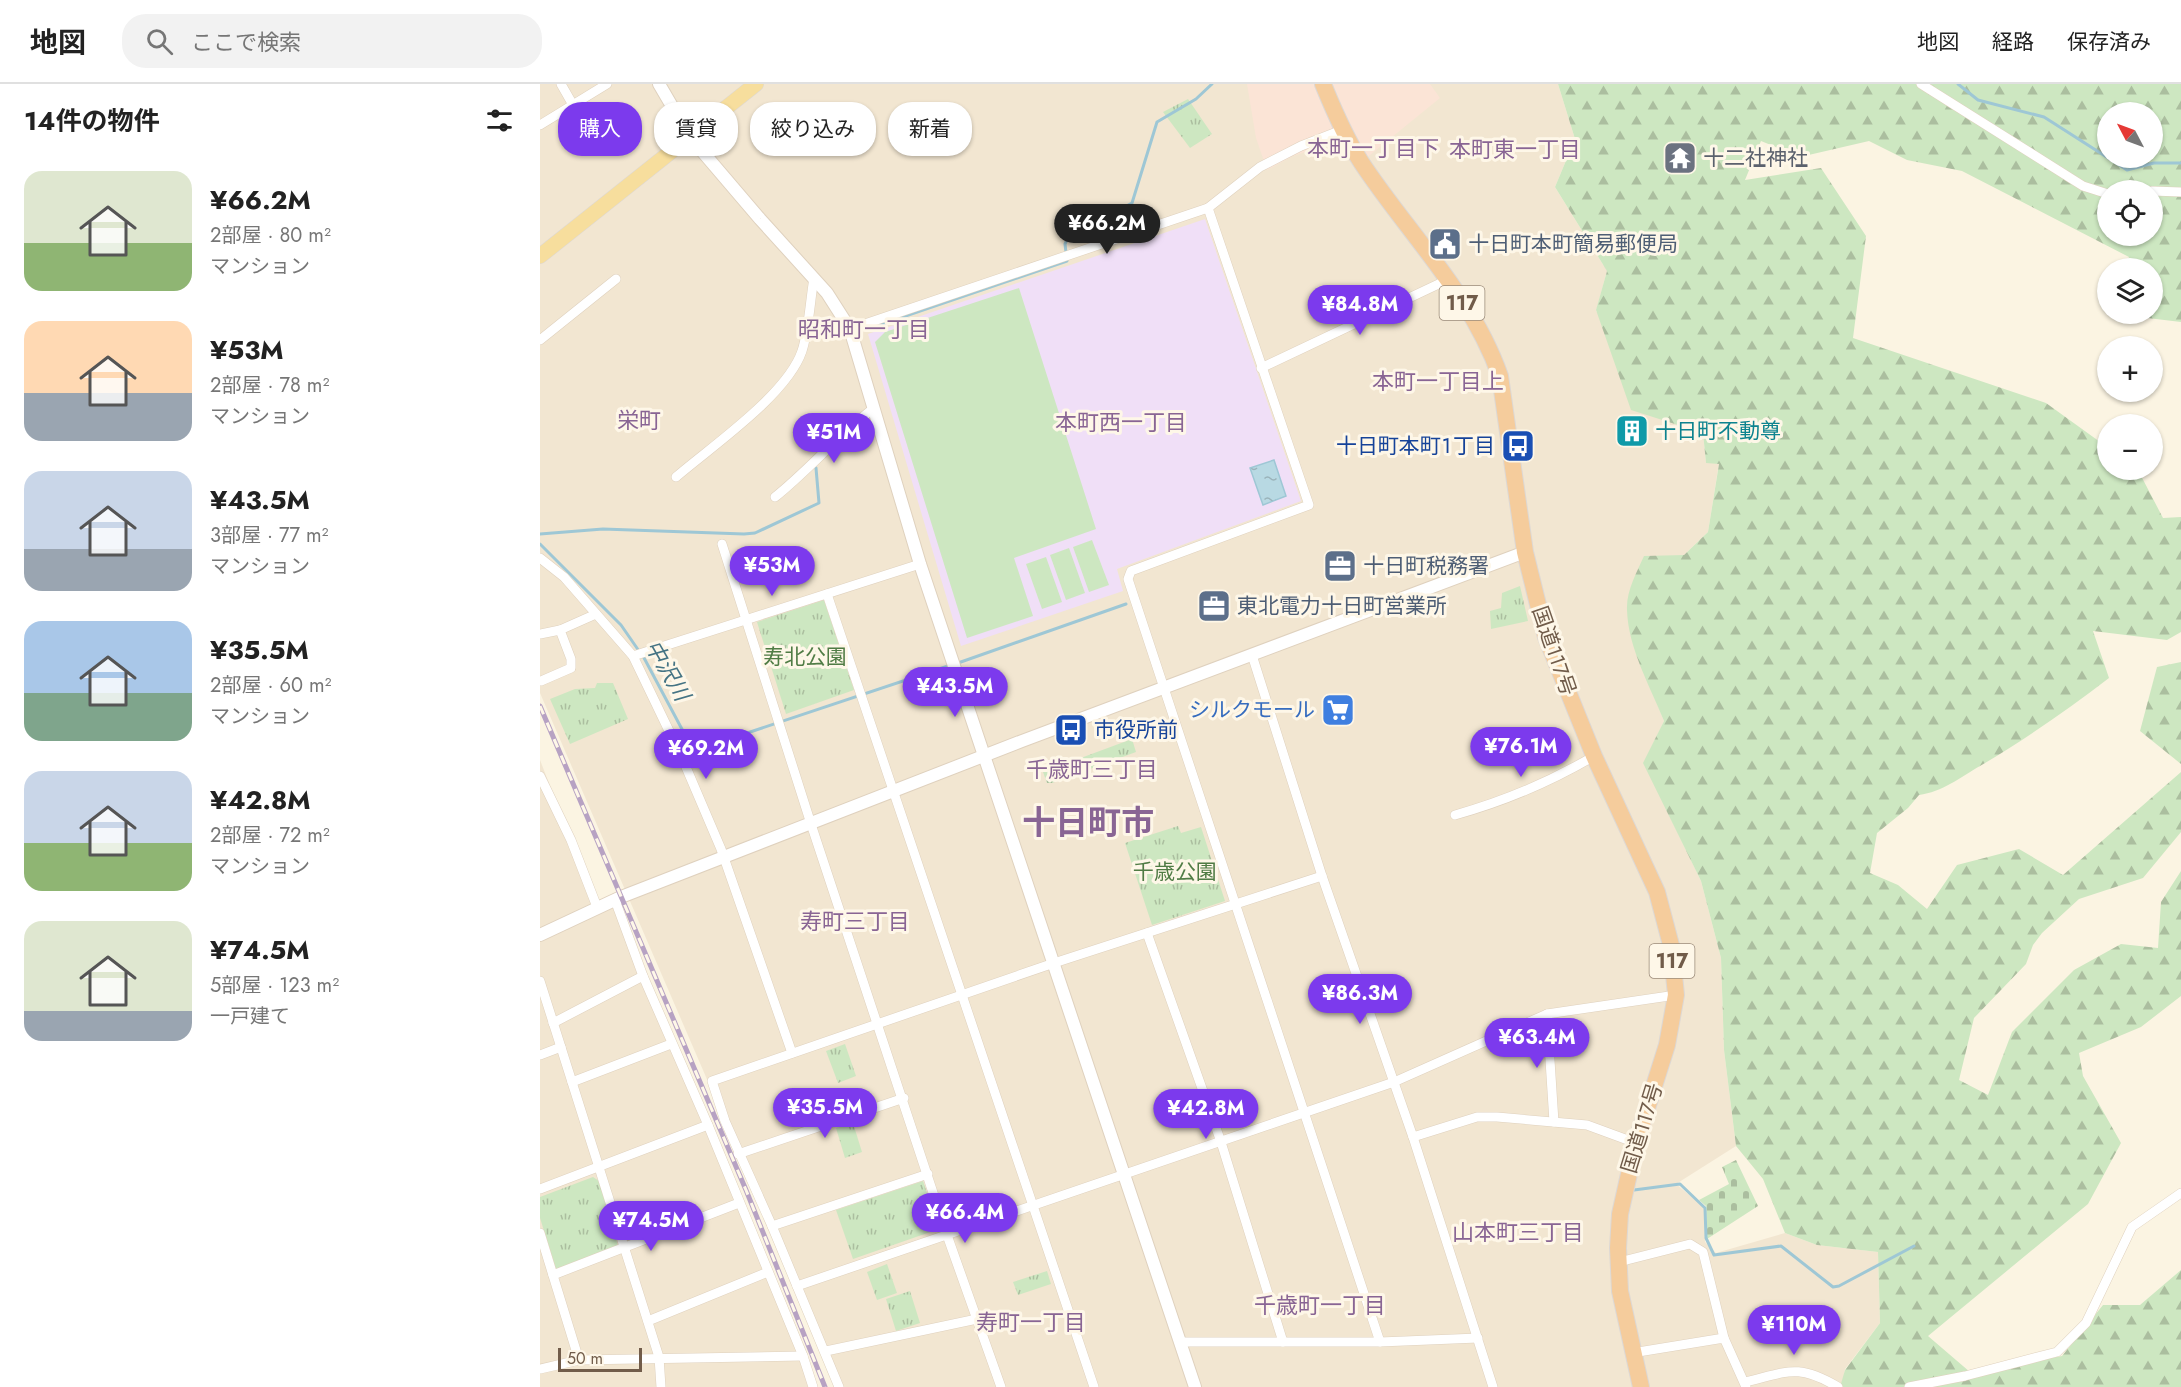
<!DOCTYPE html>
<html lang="ja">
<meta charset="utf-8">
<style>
:root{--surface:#fff;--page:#f2f2f2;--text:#222;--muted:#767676;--line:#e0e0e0;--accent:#7c3aed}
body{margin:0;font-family:Jost,"Noto Sans JP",sans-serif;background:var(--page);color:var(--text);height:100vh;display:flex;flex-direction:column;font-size:22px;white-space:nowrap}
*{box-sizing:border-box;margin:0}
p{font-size:20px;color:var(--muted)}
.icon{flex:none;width:33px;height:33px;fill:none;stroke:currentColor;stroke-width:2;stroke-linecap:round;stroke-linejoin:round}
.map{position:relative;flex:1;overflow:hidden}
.drawer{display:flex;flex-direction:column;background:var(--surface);width:540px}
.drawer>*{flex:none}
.top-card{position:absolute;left:18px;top:18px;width:570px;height:54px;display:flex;gap:12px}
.needle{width:39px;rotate:311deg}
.controls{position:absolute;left:1557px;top:18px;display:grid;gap:12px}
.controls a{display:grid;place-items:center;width:66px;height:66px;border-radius:50%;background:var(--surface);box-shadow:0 2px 4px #0004;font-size:30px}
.scale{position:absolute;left:18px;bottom:15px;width:84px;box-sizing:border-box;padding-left:6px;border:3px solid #715c4a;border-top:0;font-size:16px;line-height:21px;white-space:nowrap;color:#715c4a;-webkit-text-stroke:4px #fef7e8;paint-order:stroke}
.price{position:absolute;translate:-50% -51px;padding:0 14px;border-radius:21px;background:var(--accent);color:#fff;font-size:20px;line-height:39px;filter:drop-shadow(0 2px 3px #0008)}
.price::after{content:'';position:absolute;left:50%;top:36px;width:18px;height:14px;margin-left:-9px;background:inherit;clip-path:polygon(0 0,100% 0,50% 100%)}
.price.on{background:#222;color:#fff}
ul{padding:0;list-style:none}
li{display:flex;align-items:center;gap:18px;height:150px;padding:0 24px}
li span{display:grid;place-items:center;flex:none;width:168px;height:120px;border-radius:18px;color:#555}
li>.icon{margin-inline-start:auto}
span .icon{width:72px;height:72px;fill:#fffc;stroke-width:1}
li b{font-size:26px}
h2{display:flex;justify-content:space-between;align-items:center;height:72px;padding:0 24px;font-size:26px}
.pill{padding:0 21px;border-radius:24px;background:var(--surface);box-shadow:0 2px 4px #0004;font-size:21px;line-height:54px}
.pill.on{background:var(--accent);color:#fff}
header{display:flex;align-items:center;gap:36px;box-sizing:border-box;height:84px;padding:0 30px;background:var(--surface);border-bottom:2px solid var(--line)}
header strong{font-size:28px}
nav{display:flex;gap:33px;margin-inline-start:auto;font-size:21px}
.search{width:420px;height:54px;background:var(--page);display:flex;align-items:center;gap:15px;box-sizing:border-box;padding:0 21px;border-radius:24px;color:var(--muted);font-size:22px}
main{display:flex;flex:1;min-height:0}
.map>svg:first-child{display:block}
.residential{fill:#f2e6d1}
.commercial{fill:#fbe4d6}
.education{fill:#f0dff7}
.grass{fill:url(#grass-tufts)}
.forest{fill:url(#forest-firs);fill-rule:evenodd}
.cemetery{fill:url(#cemetery-stones)}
.pitch{fill:#cde7c1}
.water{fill:url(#water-ripples);stroke:#9ec7d5;stroke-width:1.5}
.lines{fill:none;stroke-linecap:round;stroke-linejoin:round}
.stream{stroke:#9ec7d5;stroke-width:3}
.minor-casing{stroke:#dfd1be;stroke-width:10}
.tertiary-casing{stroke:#dfd1be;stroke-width:14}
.primary-casing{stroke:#ddd8d4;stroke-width:16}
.trunk-casing{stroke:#ddd8d4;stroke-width:18}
.minor{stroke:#fff;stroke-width:9}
.tertiary{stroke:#fff;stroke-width:12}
.primary{stroke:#f7de9d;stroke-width:15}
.trunk{stroke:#f5cc9c;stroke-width:16}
.rail-casing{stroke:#b7a2c3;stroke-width:5}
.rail{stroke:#fef7e8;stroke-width:3;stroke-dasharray:9;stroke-linecap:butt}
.labels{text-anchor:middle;stroke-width:6;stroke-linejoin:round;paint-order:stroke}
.shield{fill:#fef7e8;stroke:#9b8a79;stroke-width:1.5}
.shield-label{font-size:20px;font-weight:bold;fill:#715c4a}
.worship-label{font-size:21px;fill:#5b616d;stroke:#fef7e8;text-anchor:start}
.service-label{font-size:21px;fill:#4e5e75;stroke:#fef7e8;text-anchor:start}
.culture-label{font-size:21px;fill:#0d838f;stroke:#fef7e8;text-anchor:start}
.transit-label{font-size:21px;fill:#164399;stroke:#fef7e8;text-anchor:end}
.street-label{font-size:21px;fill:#715c4a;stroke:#fef7e8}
.park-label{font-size:21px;fill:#507c45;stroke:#fef7e8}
.shop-label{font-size:21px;fill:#366cbe;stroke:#fef7e8;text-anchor:end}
.neighbourhood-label{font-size:22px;fill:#896594;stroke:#fef7e8}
.water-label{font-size:22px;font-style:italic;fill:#457484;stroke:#fef7e8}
.town-label{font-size:33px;font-weight:bold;fill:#896594;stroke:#fef7e8}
</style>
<header>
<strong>地図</strong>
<div class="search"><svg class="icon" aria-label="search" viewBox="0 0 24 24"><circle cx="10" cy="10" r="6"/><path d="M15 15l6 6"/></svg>ここで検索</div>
<nav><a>地図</a><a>経路</a><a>保存済み</a></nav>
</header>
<main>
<section class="drawer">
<h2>14件の物件<svg class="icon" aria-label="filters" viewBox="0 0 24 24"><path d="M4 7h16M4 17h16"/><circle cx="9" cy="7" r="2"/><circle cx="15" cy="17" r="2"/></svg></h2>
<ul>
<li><span style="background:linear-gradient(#dfe7d0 60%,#8fb573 0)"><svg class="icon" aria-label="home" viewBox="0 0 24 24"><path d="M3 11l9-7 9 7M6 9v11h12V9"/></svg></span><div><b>¥66.2M</b><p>2部屋 · 80 m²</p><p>マンション</p></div></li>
<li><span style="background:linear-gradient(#ffd9b3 60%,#9aa5b1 0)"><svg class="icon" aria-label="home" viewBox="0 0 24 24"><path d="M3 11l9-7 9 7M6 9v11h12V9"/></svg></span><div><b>¥53M</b><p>2部屋 · 78 m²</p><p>マンション</p></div></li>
<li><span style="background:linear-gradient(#c9d6e8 65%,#9aa5b1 0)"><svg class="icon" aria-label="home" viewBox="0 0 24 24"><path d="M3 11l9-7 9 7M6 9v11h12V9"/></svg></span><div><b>¥43.5M</b><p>3部屋 · 77 m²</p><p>マンション</p></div></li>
<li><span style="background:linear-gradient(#a9c7e8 60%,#7fa58c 0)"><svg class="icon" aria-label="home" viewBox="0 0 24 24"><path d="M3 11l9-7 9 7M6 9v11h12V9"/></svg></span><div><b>¥35.5M</b><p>2部屋 · 60 m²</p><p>マンション</p></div></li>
<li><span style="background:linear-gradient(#c9d6e8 60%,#8fb573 0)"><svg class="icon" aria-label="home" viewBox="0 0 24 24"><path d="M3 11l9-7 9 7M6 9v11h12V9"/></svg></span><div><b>¥42.8M</b><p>2部屋 · 72 m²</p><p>マンション</p></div></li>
<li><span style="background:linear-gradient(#dfe7d0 75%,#9aa5b1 0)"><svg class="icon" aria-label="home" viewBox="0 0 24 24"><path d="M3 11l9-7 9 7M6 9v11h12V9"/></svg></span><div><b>¥74.5M</b><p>5部屋 · 123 m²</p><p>一戸建て</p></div></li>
</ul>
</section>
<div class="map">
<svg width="1641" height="1303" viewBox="0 0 1641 1303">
<defs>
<pattern id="grass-tufts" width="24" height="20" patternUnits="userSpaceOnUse" patternTransform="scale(1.5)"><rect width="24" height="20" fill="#cde7c1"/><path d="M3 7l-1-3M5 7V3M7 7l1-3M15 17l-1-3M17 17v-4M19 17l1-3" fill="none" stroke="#abbe9f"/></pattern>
<pattern id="forest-firs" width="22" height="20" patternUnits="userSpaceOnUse" patternTransform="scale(1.5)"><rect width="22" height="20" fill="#cde7c1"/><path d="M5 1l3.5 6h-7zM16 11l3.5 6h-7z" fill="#abbe9f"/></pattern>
<pattern id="cemetery-stones" width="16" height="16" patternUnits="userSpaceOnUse" patternTransform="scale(1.5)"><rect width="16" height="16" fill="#cde7c1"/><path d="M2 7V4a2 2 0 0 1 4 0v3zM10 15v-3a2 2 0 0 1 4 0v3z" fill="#abbe9f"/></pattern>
<pattern id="water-ripples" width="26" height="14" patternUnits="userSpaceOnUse" patternTransform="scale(1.5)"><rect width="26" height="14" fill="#b8d9e3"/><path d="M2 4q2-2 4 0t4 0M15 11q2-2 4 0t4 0" fill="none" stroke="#9ab3ba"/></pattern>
</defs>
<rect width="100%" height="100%" fill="#fbf4e2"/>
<g class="residential">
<polygon points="0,0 1018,0 1035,55 1015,103 1067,187 1056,227 1163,349 1166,379 1179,379 1168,448 1144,471 1095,565 1124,637 1104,679 1161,797 1181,874 1184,966 1196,1062 1136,1100 1164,1123 1165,1158 1176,1169 1245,1149 1277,1161 1338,1168 1340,1239 1305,1285 1302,1303 300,1303 0,609"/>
<polygon points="0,676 57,822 75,816 273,1303 0,1303"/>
</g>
<polygon class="commercial" points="707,0 890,0 900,14 814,84 798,57 753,72 727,86 716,54"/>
<polygon class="education" points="665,135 761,417 577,485 583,507 421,562 328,250"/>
<g class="grass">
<polygon points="648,15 672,50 650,64 623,28"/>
<polygon points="980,502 988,537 951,545 950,527 961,524 962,509"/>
<polygon points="284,516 314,606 246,630 217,538"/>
<polygon points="57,599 73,599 88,635 30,660 10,615 35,605 55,604"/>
<polygon points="592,655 596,668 512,699 507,699 503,688"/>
<polygon points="638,742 641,749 661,743 685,817 612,841 585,759"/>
<polygon points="305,960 316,992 298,999 286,967"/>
<polygon points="313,1039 322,1068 305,1074 296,1044"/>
<polygon points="53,1093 59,1097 78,1162 16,1185 0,1134 0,1113"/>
<polygon points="383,1097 399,1145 313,1175 296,1126"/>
<polygon points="347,1180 357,1209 337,1216 327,1188"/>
<polygon points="507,1187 511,1200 478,1211 473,1198"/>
<polygon points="370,1207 380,1239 356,1247 346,1215"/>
</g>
<g class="forest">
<path d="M 1018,0 L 1641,0 L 1641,238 L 1574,230 L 1612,230 L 1612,184 L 1585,184 L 1589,173 L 1422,87 L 1367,76 L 1329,57 L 1260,73 L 1221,57 L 1205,96 L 1281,84 L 1326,152 L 1313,254 L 1506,319 L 1567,363 L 1568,386 L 1598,386 L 1623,434 L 1641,433 L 1641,548 L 1627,556 L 1553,547 L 1569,594 C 1527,626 1486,655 1440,682 C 1421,693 1402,708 1379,711 L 1368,724 L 1337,749 L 1330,789 L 1358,801 L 1387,825 L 1417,781 L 1479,765 L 1523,791 L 1641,688 L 1641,748 L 1603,794 L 1539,815 L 1502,849 L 1493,861 L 1486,880 L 1434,934 L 1419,996 L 1448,1011 L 1472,948 L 1534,886 L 1581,860 L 1618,864 L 1621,818 L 1641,787 L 1641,912 L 1601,943 L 1539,969 L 1543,992 L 1581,1059 L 1548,1120 L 1388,1252 L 1430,1288 L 1522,1272 L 1563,1221 L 1600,1221 L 1641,1186 L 1641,1303 L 1300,1303 L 1305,1286 L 1340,1239 L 1338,1168 L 1277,1161 L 1245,1149 L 1223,1095 L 1196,1062 L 1184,966 L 1181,874 L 1161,797 L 1103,679 L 1124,637 C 1110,602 1088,564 1087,526 C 1086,507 1097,488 1104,472 L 1144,471 L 1168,448 L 1179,380 L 1166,379 L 1163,349 L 1091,326 L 1056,226 L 1067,187 L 1015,103 L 1035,55 ZM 1568,28 L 1612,28 L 1612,74 L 1568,74 ZM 1568,106 L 1612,106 L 1612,152 L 1568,152 Z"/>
<polygon points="1641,578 1641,680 1600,647 1617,583"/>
</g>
<polygon class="cemetery" points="1196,1076 1218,1122 1167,1155 1166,1122 1159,1116 1189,1100 1182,1083"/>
<g class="pitch">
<polygon points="479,204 556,445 474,474 493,532 427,554 335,258 345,248"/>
<polygon points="552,456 569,501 549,508 533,463"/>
<polygon points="529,464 545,509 526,516 510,471"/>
<polygon points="506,473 522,518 502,525 486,480"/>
</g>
<polygon class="water" points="734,376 746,412 723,421 710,384"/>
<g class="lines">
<g class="stream">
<polyline points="1418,0 1438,16 1504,33 1587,86 1614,79 1641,79"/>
<polyline points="339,241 527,177 525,160 532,145 564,134 592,119 617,38 656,15 672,0"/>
<polyline points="0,450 63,445 204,450 215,449 279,419 276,384"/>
<polyline points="0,460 81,541 99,567"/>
<polyline points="103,572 152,664 162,664 411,581"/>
<polyline points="418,579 586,520"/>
<polyline points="1094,1106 1140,1100 1165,1124 1166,1154 1174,1171 1241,1162 1293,1203 1299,1202 1374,1162"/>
</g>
<g class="minor-casing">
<g id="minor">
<polyline points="21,0 33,21"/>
<polyline points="1381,0 1543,102 1568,110"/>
<polyline points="0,41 67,0"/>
<polyline points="1612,107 1641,108"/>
<polyline points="668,124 769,421 591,487 588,495 840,1258"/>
<polyline points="310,245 668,124 720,83 761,62 802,46"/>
<polyline points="0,256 76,195"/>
<polyline points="721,284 907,196"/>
<path d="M 136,393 C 172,362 247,311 262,267 C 269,245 270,217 274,194"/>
<path d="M 235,413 C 270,385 298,351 334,324"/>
<polyline points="182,460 271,740 407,1151 461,1303"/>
<polyline points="0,474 24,493 93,572 143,676 181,765 252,969"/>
<polyline points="287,510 554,1303"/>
<polyline points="0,550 20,546"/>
<polyline points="712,571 782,792 873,1053 953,1303"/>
<polyline points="93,572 380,480"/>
<polyline points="1,597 31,584 31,575 20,546 56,530"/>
<polyline points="0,692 31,756 57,823"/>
<path d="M 915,731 C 965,717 1010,698 1054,672"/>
<polyline points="75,816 103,892 168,1041 263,1272 273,1303"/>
<polyline points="607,849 681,1058 743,1258"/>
<polyline points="0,897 119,1273 121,1303"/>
<polyline points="1007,930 1014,1038"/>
<polyline points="13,939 103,892"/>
<polyline points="0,971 21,963"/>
<polyline points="32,998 131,960"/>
<polyline points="873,1053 937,1033 957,1033 1047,1041 1096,1059"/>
<polyline points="198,1070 364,1014"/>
<polyline points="0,1105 168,1041"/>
<polyline points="232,1142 388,1090"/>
<polyline points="0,1149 39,1276"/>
<polyline points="1079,1178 1150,1160 1163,1168 1184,1254"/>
<polyline points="13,1191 199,1119"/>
<polyline points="257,1202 854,998 1007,930 1136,911"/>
<polyline points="108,1237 228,1188"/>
<polyline points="640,1258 840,1258 938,1254"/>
<polyline points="286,1267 437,1235"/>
<polyline points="1092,1269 1184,1254 1206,1303"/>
<polyline points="0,1285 39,1276 263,1272"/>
<path d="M 1205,1298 C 1248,1288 1257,1279 1298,1303"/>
<polyline points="299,1303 232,1142 185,1037 172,997 514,879 782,792"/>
<polyline points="1369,1303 1425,1292 1517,1268 1546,1239 1592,1143 1641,1109"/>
</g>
</g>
<g class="tertiary-casing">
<g id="tertiary">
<polyline points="119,0 150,53 220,135 287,209 310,245 380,480 655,1303"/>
<polyline points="0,851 81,813 482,657 985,468"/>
</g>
</g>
<g class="primary-casing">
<polyline id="primary" points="0,172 216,0"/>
</g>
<g class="trunk-casing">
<path id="trunk" d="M 783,0 C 794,27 805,53 821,78 C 867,148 932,211 960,292 L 985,468 L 1006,553 L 1054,672 L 1117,808 L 1131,861 L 1136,911 L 1127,961 L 1096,1059 L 1080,1130 L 1078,1164 L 1080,1207 L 1101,1303"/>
</g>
<use href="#minor" class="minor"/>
<use href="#tertiary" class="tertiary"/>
<use href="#primary" class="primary"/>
<use href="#trunk" class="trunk"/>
<g class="rail-casing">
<polyline id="rail" points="0,622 206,1106 285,1303"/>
</g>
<use href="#rail" class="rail"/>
</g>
<defs>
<g id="temple-square" transform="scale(1.725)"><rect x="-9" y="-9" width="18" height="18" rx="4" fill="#6b7280" stroke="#fef7e8"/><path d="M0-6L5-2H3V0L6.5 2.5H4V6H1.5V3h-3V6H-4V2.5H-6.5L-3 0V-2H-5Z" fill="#fff"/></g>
<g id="civic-square" transform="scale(1.725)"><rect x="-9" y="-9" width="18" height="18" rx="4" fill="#5c6f8a" stroke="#fef7e8"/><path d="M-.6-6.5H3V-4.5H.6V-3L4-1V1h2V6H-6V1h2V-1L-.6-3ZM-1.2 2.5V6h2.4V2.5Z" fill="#fff"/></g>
<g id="building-square" transform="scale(1.725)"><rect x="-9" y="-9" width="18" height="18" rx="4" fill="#0f9aa8" stroke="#fef7e8"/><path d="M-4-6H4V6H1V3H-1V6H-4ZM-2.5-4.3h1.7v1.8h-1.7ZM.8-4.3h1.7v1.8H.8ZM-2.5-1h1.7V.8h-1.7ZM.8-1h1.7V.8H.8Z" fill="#fff"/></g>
<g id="bus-square" transform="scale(1.725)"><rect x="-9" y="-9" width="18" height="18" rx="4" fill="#1a4fb4" stroke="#fef7e8"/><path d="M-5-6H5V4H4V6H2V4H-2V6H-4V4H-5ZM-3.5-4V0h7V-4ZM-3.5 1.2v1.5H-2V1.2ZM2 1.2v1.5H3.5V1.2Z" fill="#fff"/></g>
<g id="office-square" transform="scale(1.725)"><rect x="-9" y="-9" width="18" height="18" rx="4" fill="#5c6f8a" stroke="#fef7e8"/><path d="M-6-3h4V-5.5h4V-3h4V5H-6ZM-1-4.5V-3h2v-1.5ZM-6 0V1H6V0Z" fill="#fff"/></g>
<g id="supermarket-square" transform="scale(1.725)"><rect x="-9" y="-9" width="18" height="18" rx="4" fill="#3f7fe0" stroke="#fef7e8"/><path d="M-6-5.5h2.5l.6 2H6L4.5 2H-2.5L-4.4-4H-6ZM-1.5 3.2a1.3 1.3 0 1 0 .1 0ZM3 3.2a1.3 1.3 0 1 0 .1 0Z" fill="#fff"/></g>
</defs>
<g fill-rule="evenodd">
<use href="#temple-square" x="1140" y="74"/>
<use href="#civic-square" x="905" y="160"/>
<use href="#building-square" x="1092" y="347"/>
<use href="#bus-square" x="978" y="362"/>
<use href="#office-square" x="800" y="482"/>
<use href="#office-square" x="674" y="522"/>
<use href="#supermarket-square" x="798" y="626"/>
<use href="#bus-square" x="531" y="646"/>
</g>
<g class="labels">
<g class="shield">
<rect x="899.5" y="202" width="45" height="34" rx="4.5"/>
<rect x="1109.5" y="860" width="45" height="34" rx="4.5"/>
</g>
<g class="shield-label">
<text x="922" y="226">117</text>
<text x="1132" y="884">117</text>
</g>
<g class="worship-label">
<text x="1163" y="81">十二社神社</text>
</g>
<g class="service-label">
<text x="928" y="167">十日町本町簡易郵便局</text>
<text x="823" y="489">十日町税務署</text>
<text x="697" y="529">東北電力十日町営業所</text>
</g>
<g class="culture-label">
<text x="1115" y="354">十日町不動尊</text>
</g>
<g class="transit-label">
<text x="955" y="369">十日町本町１丁目</text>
<text x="554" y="653" text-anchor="start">市役所前</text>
</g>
<g class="street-label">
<text transform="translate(1014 567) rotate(71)" y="7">国道117号</text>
<text transform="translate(1102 1044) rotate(-73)" y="7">国道117号</text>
</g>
<g class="park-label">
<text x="265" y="580">寿北公園</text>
<text x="635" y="795">千歳公園</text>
</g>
<g class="shop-label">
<text x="775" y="633">シルクモール</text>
</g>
<g class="neighbourhood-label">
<text x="833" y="72">本町一丁目下</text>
<text x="975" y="73">本町東一丁目</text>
<text x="324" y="253">昭和町一丁目</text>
<text x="898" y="305">本町一丁目上</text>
<text x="99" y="344">栄町</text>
<text x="581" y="346">本町西一丁目</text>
<text x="552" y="693">千歳町三丁目</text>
<text x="315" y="845">寿町三丁目</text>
<text x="978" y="1156">山本町三丁目</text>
<text x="780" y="1229">千歳町一丁目</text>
<text x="491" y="1246">寿町一丁目</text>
</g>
<g class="water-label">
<text transform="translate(128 586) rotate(60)" y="8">中沢川</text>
</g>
<g class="town-label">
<text x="548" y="750">十日町市</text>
</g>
</g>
</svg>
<div class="controls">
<a><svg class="needle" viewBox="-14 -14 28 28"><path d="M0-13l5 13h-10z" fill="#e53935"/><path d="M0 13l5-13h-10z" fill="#767676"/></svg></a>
<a><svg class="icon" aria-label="locate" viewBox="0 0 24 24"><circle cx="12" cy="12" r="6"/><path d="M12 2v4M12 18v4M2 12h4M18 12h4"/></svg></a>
<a><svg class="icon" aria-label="layers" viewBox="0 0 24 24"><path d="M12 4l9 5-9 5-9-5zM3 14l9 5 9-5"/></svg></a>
<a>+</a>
<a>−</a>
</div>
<div class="scale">50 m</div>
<b class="price on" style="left:567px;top:171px">¥66.2M</b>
<b class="price" style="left:820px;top:252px">¥84.8M</b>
<b class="price" style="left:294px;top:380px">¥51M</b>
<b class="price" style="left:232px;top:513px">¥53M</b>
<b class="price" style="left:415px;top:634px">¥43.5M</b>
<b class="price" style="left:981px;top:694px">¥76.1M</b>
<b class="price" style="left:166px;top:696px">¥69.2M</b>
<b class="price" style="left:820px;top:941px">¥86.3M</b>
<b class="price" style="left:997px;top:985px">¥63.4M</b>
<b class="price" style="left:285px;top:1055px">¥35.5M</b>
<b class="price" style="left:666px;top:1056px">¥42.8M</b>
<b class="price" style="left:425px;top:1160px">¥66.4M</b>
<b class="price" style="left:111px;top:1168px">¥74.5M</b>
<b class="price" style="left:1254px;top:1272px">¥110M</b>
<div class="top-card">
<a class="pill on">購入</a>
<a class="pill">賃貸</a>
<a class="pill">絞り込み</a>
<a class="pill">新着</a>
</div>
</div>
</main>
